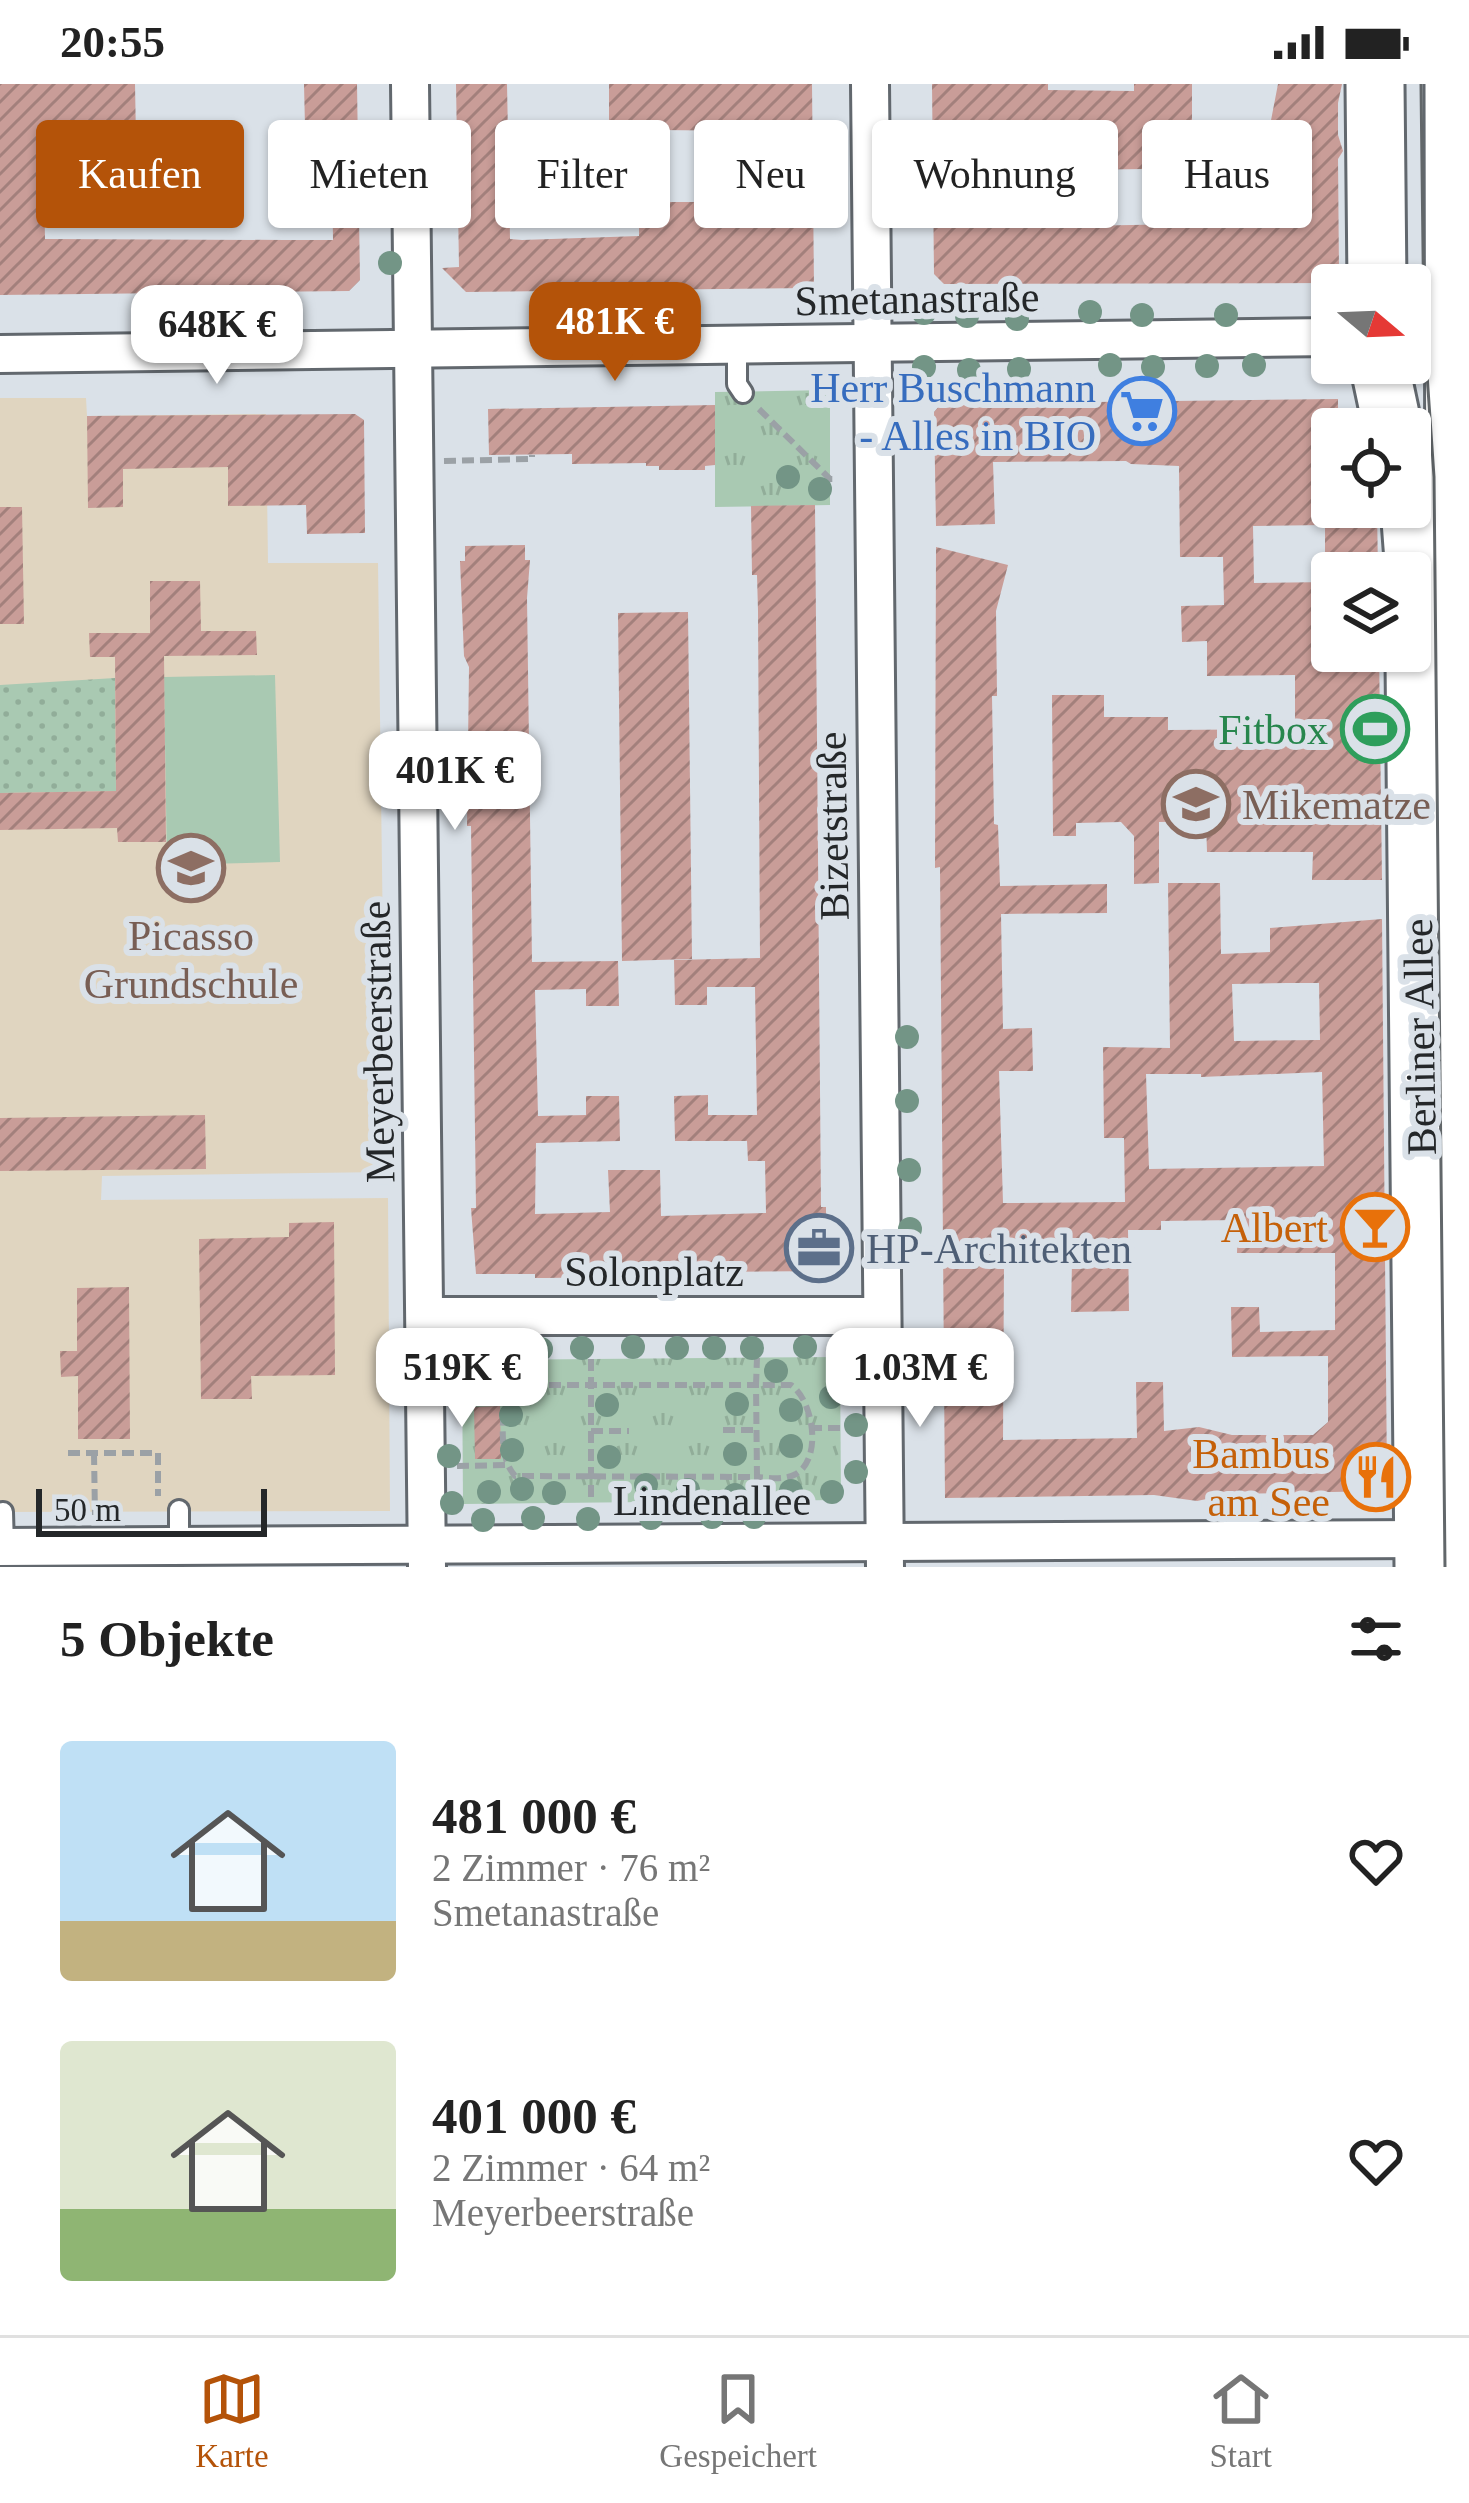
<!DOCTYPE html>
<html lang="de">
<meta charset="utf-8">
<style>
:root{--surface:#fff;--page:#f6f6f6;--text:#222;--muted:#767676;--line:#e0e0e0;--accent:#b45309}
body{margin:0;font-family:"Times New Roman",serif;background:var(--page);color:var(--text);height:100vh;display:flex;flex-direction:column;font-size:45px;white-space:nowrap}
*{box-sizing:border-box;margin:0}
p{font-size:39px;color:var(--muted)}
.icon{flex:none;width:66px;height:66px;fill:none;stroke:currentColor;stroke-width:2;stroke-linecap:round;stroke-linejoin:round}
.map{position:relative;height:1483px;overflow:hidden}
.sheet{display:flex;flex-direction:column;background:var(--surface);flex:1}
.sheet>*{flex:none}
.top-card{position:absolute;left:36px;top:36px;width:1398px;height:108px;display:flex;gap:24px}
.needle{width:78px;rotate:109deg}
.fabs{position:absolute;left:1311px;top:180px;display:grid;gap:24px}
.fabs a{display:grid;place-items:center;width:120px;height:120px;border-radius:12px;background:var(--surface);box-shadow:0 3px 9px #0004;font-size:60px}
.scale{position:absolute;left:36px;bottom:30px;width:231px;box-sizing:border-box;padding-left:12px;border:6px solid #242729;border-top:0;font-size:33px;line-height:42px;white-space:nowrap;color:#242729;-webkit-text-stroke:9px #dae1e8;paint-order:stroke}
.price{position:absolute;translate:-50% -102px;padding:0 27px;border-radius:24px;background:#fff;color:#222;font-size:39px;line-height:78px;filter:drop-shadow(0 3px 6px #0008)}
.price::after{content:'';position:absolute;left:50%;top:72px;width:36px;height:27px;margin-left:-18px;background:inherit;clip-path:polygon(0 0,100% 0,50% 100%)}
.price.selected{background:var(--accent);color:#fff}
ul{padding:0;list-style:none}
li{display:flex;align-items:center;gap:36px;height:300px;padding:0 60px}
li span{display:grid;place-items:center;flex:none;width:336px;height:240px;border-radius:12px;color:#555}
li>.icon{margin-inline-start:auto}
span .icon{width:144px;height:144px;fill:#fffc;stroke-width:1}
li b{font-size:51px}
h2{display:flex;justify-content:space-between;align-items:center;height:144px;padding:0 60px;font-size:51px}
.chip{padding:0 42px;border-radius:12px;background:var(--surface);box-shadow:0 3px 9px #0004;font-size:42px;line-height:108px}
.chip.selected{background:var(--accent);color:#fff}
.status{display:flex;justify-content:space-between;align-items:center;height:84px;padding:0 60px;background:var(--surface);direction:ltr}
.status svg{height:33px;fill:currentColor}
.tab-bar{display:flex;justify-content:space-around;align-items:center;height:168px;border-top:3px solid var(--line);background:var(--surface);font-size:33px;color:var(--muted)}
.tab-bar a{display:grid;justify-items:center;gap:6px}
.tab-bar .selected{color:var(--accent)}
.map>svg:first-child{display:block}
.education{fill:#e0d5c0}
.grass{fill:url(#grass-dots)}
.park{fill:url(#park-tufts)}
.pitch{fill:#a9c9b2}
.building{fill:url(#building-hatch);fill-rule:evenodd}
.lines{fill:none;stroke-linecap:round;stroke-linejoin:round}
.lane-casing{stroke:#62686e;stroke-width:24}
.street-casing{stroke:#62686e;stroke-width:42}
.primary-casing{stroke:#62686e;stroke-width:63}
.path{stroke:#9ba1a6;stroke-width:6;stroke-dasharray:12 6;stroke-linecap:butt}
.lane{stroke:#fff;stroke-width:18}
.street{stroke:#fff;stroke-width:36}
.primary{stroke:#fff;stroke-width:57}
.tram{stroke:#62676a;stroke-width:3}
.tree{fill:#739586}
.labels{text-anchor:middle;stroke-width:12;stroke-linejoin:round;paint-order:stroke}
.street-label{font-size:42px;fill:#242729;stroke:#dae1e8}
.shop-label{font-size:42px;fill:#366cbe;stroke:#dae1e8;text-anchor:end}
.leisure-label{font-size:42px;fill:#27864d;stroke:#dae1e8;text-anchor:end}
.education-label{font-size:42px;fill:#785e54;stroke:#dae1e8;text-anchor:start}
.food-label{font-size:42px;fill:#c56008;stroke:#dae1e8;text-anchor:end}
.service-label{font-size:42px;fill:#4e5e75;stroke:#dae1e8;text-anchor:start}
</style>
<div class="status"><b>20:55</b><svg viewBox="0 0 49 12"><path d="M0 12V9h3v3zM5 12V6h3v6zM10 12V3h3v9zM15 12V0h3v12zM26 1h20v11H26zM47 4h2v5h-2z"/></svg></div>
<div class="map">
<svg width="1469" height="1483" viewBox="0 0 1469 1483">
<defs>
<pattern id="grass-dots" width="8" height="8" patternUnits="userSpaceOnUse" patternTransform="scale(3)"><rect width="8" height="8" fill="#a9c9b2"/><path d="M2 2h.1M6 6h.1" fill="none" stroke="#91ad99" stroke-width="1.8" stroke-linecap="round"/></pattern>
<pattern id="park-tufts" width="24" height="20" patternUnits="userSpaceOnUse" patternTransform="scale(3)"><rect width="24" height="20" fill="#a9c9b2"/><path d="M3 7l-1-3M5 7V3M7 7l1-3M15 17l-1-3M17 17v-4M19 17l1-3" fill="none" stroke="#91ad99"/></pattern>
<pattern id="building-hatch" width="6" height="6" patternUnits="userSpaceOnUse" patternTransform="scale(3)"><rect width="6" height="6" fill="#c99d98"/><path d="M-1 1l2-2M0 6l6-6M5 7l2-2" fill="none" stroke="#a3807c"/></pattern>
</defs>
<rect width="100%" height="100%" fill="#dae1e8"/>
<polygon class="education" points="0,314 86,314 87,332 266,330 268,479 378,479 386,1088 102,1092 101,1116 388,1114 390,1427 0,1428"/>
<polygon class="grass" points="115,594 116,707 0,709 0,601"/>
<g class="park">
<polygon points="830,306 830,421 715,423 715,308"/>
<polygon points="840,1273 841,1416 463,1420 462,1276"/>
</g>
<polygon class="pitch" points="275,591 280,778 167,781 164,593"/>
<g class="building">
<polygon points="0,0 135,0 136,54 43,55 45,155 284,156 333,156 332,86 306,86 304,0 357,0 360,196 349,207 0,211"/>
<polygon points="456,0 507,0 510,155 522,156 639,152 639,118 761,118 759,47 658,46 658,52 609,52 609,0 812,0 814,204 466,208 442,184 459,183"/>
<path d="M 932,0 L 1048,0 L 1048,6 L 1134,7 L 1134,0 L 1192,0 L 1192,53 L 1268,52 L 1278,0 L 1342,0 L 1338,19 L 1338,51 L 1343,67 L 1338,75 L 1339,188 L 1329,199 L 944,200 L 934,190 ZM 1280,83 L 1281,138 L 1080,142 L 1080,86 Z"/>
<polygon points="1338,315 1338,345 1332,345 1332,423 1377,423 1378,489 1325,489 1325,441 1253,442 1254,499 1332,498 1332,567 1379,567 1382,796 1312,796 1313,768 1207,768 1206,737 1159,738 1159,799 1134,800 1134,752 1121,738 1076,739 1076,752 1053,752 1052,611 1104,611 1104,633 1168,633 1168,646 1295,645 1295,591 1207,592 1207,557 1182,558 1181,522 1224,521 1223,473 1180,473 1179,382 1131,380 1126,377 993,378 995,440 936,442 934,328 941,320"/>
<polygon points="715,321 715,381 705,382 705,386 659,386 659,382 646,382 646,379 572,380 572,370 489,371 488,325"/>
<polygon points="355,330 364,336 365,449 307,450 306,421 228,422 228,383 123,385 123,423 88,424 87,332"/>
<polygon points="815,421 821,1123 826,1123 826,1187 602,1189 602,1193 547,1194 535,1194 535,1190 476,1190 471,1124 476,1124 471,742 467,742 469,583 464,572 460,477 465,477 465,462 525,461 525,476 530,476 527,514 532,878 618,877 619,922 586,922 586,905 535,906 538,1032 586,1031 586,1012 619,1012 620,1057 536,1059 535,1130 610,1128 608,1086 660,1086 661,1132 766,1129 765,1077 748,1077 747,1057 675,1057 674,1012 708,1011 708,1031 757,1031 755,903 707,903 707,921 675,921 674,876 760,874 758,527 757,491 752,491 751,422"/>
<polygon points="0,423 22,423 24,540 0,540"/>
<path d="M 936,463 L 1008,481 L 996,527 L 997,612 L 992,612 L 994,740 L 998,741 L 1000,802 L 1107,800 L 1107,829 L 1001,830 L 1003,945 L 1032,944 L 1033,987 L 999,987 L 1003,1119 L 1125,1118 L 1124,1054 L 1104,1054 L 1103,963 L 1170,964 L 1168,799 L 1220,799 L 1221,870 L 1270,868 L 1270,844 L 1382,835 L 1387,1397 L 1380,1407 L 1230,1410 L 1197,1417 L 1154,1411 L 945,1414 L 940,783 L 935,784 ZM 1287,899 L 1319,899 L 1320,956 L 1234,957 L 1232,900 ZM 1322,988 L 1324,1082 L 1149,1085 L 1146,990 L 1201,990 L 1201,993 ZM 1238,1136 L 1237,1169 L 1335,1169 L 1335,1246 L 1260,1248 L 1259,1223 L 1231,1223 L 1232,1273 L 1328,1272 L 1328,1338 L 1313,1351 L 1232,1351 L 1199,1343 L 1164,1347 L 1163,1298 L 1136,1298 L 1137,1354 L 1003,1356 L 1004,1178 L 1072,1177 L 1071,1228 L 1129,1227 L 1128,1146 L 1161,1146 L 1161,1137 Z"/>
<polygon points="150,497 200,497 201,547 256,547 257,571 164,572 166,758 118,758 117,744 0,746 0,709 116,707 115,573 90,573 89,549 150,549"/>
<polygon points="688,528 692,875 622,877 618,529"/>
<polygon points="205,1031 206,1085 0,1087 0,1034"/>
<polygon points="334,1138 335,1291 251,1292 252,1315 201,1315 199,1155 289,1153 289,1139"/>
<polygon points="129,1203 130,1355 78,1355 78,1292 61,1293 60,1267 77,1267 77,1204"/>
<polygon points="500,1322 501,1375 475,1375 474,1323"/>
</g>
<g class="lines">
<g class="lane-casing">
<g id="lane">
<polyline points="737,262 737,300 743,309"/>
<polyline points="3,1428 4,1463"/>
<polyline points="179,1461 179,1426"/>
</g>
</g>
<g class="street-casing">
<g id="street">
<polyline points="410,0 427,1483"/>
<polyline points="870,0 885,1483"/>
<polyline points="0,270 1332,253"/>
<polyline points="425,1232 882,1232"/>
<polyline points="0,1463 1424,1455"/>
</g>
</g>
<g class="primary-casing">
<g id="primary">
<polyline points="1375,0 1377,201"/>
<polyline points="1454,0 1455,515 1469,1479"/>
<polyline points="1379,279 1393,345"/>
<polyline points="1410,423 1414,476 1424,1483"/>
</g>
</g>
<g class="path">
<polyline points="759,325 830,395 838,395"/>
<polyline points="444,377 532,375 532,371"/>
<polyline points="591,1275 591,1419"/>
<path d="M 549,1301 L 756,1301 L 757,1393 L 515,1392 C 506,1381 504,1371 503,1356 C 501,1317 509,1304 549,1301 Z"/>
<polyline points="457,1317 507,1317"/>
<polyline points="810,1344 840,1344"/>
<polyline points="723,1346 757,1346"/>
<polyline points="591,1347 629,1347"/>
<polyline points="68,1369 158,1369 158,1412"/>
<polyline points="94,1369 95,1431"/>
<polyline points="457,1382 507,1381"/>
<path d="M 757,1417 L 757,1393 C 769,1394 785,1396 796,1390 C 823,1374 813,1316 791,1301 L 756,1301 L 757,1274"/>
</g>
<use href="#lane" class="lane"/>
<use href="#street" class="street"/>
<use href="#primary" class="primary"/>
<polyline class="tram" points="1421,0 1424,246 1434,393 1445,1483"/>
</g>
<g class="tree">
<circle cx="390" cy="179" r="12"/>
<circle cx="1090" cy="228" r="12"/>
<circle cx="924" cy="229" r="12"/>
<circle cx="1142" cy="231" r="12"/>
<circle cx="1226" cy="231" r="12"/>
<circle cx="967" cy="232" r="12"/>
<circle cx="1017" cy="235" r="12"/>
<circle cx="1110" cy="281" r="12"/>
<circle cx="1254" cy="281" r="12"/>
<circle cx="1207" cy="282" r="12"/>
<circle cx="924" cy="283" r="12"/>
<circle cx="1153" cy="283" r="12"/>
<circle cx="1019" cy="285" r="12"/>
<circle cx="969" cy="286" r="12"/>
<circle cx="788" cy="393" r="12"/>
<circle cx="820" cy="405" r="12"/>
<circle cx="907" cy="953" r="12"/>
<circle cx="907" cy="1017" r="12"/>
<circle cx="909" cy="1086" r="12"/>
<circle cx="910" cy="1145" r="12"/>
<circle cx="633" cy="1263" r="12"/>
<circle cx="805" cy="1263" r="12"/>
<circle cx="504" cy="1264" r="12"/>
<circle cx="582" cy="1264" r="12"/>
<circle cx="677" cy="1264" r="12"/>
<circle cx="714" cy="1264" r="12"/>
<circle cx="752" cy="1264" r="12"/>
<circle cx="541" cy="1265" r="12"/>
<circle cx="464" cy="1266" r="12"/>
<circle cx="776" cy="1287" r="12"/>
<circle cx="449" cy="1291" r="12"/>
<circle cx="855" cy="1295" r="12"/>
<circle cx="831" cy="1313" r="12"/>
<circle cx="737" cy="1320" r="12"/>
<circle cx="607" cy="1321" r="12"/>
<circle cx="791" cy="1326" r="12"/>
<circle cx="511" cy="1331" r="12"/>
<circle cx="856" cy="1341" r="12"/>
<circle cx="791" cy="1362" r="12"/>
<circle cx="512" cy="1366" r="12"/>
<circle cx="735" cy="1370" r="12"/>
<circle cx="449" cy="1372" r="12"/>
<circle cx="609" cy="1373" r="12"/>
<circle cx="856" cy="1388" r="12"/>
<circle cx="646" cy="1401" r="12"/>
<circle cx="522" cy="1405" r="12"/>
<circle cx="688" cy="1406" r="12"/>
<circle cx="791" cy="1407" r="12"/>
<circle cx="489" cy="1408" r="12"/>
<circle cx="832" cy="1408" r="12"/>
<circle cx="554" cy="1409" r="12"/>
<circle cx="735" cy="1411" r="12"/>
<circle cx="452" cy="1419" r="12"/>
<circle cx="712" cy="1433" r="12"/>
<circle cx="754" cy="1433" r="12"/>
<circle cx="533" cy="1434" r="12"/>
<circle cx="651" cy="1434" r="12"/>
<circle cx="588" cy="1435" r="12"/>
<circle cx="483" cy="1436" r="12"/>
</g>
<defs>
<g id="supermarket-ring" transform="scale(3.45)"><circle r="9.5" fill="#dae1e8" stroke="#3f7fe0" stroke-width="1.5"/><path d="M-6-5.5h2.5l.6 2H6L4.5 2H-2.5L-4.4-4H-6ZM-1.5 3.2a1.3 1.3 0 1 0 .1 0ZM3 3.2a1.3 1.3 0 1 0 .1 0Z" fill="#3f7fe0"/></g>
<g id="stadium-ring" transform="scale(3.45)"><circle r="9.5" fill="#dae1e8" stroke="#2e9e5b" stroke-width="1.5"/><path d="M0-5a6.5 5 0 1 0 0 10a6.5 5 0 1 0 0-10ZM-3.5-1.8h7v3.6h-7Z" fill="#2e9e5b"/></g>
<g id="school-ring" transform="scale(3.45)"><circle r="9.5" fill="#dae1e8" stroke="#8d6e63" stroke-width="1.5"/><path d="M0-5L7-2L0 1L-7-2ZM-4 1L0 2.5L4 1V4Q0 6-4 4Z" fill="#8d6e63"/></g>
<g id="bar-ring" transform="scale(3.45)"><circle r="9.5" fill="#dae1e8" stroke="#e8710a" stroke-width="1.5"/><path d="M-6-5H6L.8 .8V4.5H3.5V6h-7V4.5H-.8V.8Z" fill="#e8710a"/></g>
<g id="office-ring" transform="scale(3.45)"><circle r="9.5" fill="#dae1e8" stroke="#5c6f8a" stroke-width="1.5"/><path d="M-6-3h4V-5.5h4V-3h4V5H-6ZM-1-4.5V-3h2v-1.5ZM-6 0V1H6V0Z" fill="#5c6f8a"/></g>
<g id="restaurant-ring" transform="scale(3.45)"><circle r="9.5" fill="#dae1e8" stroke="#e8710a" stroke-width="1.5"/><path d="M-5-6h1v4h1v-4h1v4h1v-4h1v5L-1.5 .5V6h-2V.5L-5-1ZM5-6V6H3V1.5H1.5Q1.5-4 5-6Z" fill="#e8710a"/></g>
</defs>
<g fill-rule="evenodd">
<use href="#supermarket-ring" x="1142" y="327"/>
<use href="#stadium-ring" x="1375" y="645"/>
<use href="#school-ring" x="1196" y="720"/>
<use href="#school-ring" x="191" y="784"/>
<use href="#bar-ring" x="1375" y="1143"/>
<use href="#office-ring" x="819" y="1164"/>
<use href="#restaurant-ring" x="1376" y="1393"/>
</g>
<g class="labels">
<g class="street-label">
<text transform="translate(917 214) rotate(-1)" y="15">Smetanastraße</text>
<text transform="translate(832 742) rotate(-91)" y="15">Bizetstraße</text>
<text transform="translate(1419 953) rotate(-91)" y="15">Berliner Allee</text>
<text transform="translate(377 958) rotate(-91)" y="15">Meyerbeerstraße</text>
<text x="654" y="1202">Solonplatz</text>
<text x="712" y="1431">Lindenallee</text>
</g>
<g class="shop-label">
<text x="1096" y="318">Herr Buschmann<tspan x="1096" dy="48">- Alles in BIO</tspan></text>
</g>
<g class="leisure-label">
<text x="1328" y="660">Fitbox</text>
</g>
<g class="education-label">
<text x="1242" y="735">Mikematze</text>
<text x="191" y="866" text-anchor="middle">Picasso<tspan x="191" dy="48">Grundschule</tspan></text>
</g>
<g class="food-label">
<text x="1328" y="1158">Albert</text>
<text x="1330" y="1384">Bambus<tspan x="1330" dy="48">am See</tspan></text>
</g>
<g class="service-label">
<text x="866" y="1179">HP-Architekten</text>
</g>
</g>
</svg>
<div class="fabs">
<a><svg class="needle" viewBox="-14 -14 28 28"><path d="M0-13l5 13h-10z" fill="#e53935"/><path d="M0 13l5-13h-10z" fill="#767676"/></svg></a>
<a><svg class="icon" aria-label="locate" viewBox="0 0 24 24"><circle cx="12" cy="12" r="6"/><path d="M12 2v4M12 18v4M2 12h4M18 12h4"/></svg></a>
<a><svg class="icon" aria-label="layers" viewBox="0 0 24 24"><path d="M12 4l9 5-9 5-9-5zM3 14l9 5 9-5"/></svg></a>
</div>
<div class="scale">50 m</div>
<b class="price selected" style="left:615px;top:300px">481K €</b>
<b class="price" style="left:217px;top:303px">648K €</b>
<b class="price" style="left:455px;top:749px">401K €</b>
<b class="price" style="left:462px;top:1346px">519K €</b>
<b class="price" style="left:920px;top:1346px">1.03M €</b>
<div class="top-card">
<a class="chip selected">Kaufen</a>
<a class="chip">Mieten</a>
<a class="chip">Filter</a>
<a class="chip">Neu</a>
<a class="chip">Wohnung</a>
<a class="chip">Haus</a>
</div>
</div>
<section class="sheet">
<h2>5 Objekte<svg class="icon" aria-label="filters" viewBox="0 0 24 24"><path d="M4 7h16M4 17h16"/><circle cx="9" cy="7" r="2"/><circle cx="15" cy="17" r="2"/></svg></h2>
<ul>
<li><span style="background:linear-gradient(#bfe0f5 75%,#c2b280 0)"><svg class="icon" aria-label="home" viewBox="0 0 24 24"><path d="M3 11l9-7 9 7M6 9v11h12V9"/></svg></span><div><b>481 000 €</b><p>2 Zimmer · 76 m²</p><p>Smetanastraße</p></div><svg class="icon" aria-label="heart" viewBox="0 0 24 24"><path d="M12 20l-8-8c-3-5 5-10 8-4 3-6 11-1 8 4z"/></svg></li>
<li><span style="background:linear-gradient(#dfe7d0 70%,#8fb573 0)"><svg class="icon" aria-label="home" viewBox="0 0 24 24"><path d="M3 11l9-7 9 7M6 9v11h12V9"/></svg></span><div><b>401 000 €</b><p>2 Zimmer · 64 m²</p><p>Meyerbeerstraße</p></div><svg class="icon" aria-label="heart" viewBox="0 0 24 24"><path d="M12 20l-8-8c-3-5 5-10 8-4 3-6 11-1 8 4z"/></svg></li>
</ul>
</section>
<nav class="tab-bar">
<a class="selected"><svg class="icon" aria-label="map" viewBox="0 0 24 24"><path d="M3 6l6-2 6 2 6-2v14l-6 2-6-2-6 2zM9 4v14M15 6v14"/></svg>Karte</a>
<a><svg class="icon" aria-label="saved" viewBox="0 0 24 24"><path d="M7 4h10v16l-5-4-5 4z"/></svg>Gespeichert</a>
<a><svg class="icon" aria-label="home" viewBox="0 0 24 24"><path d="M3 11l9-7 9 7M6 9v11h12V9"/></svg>Start</a>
</nav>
